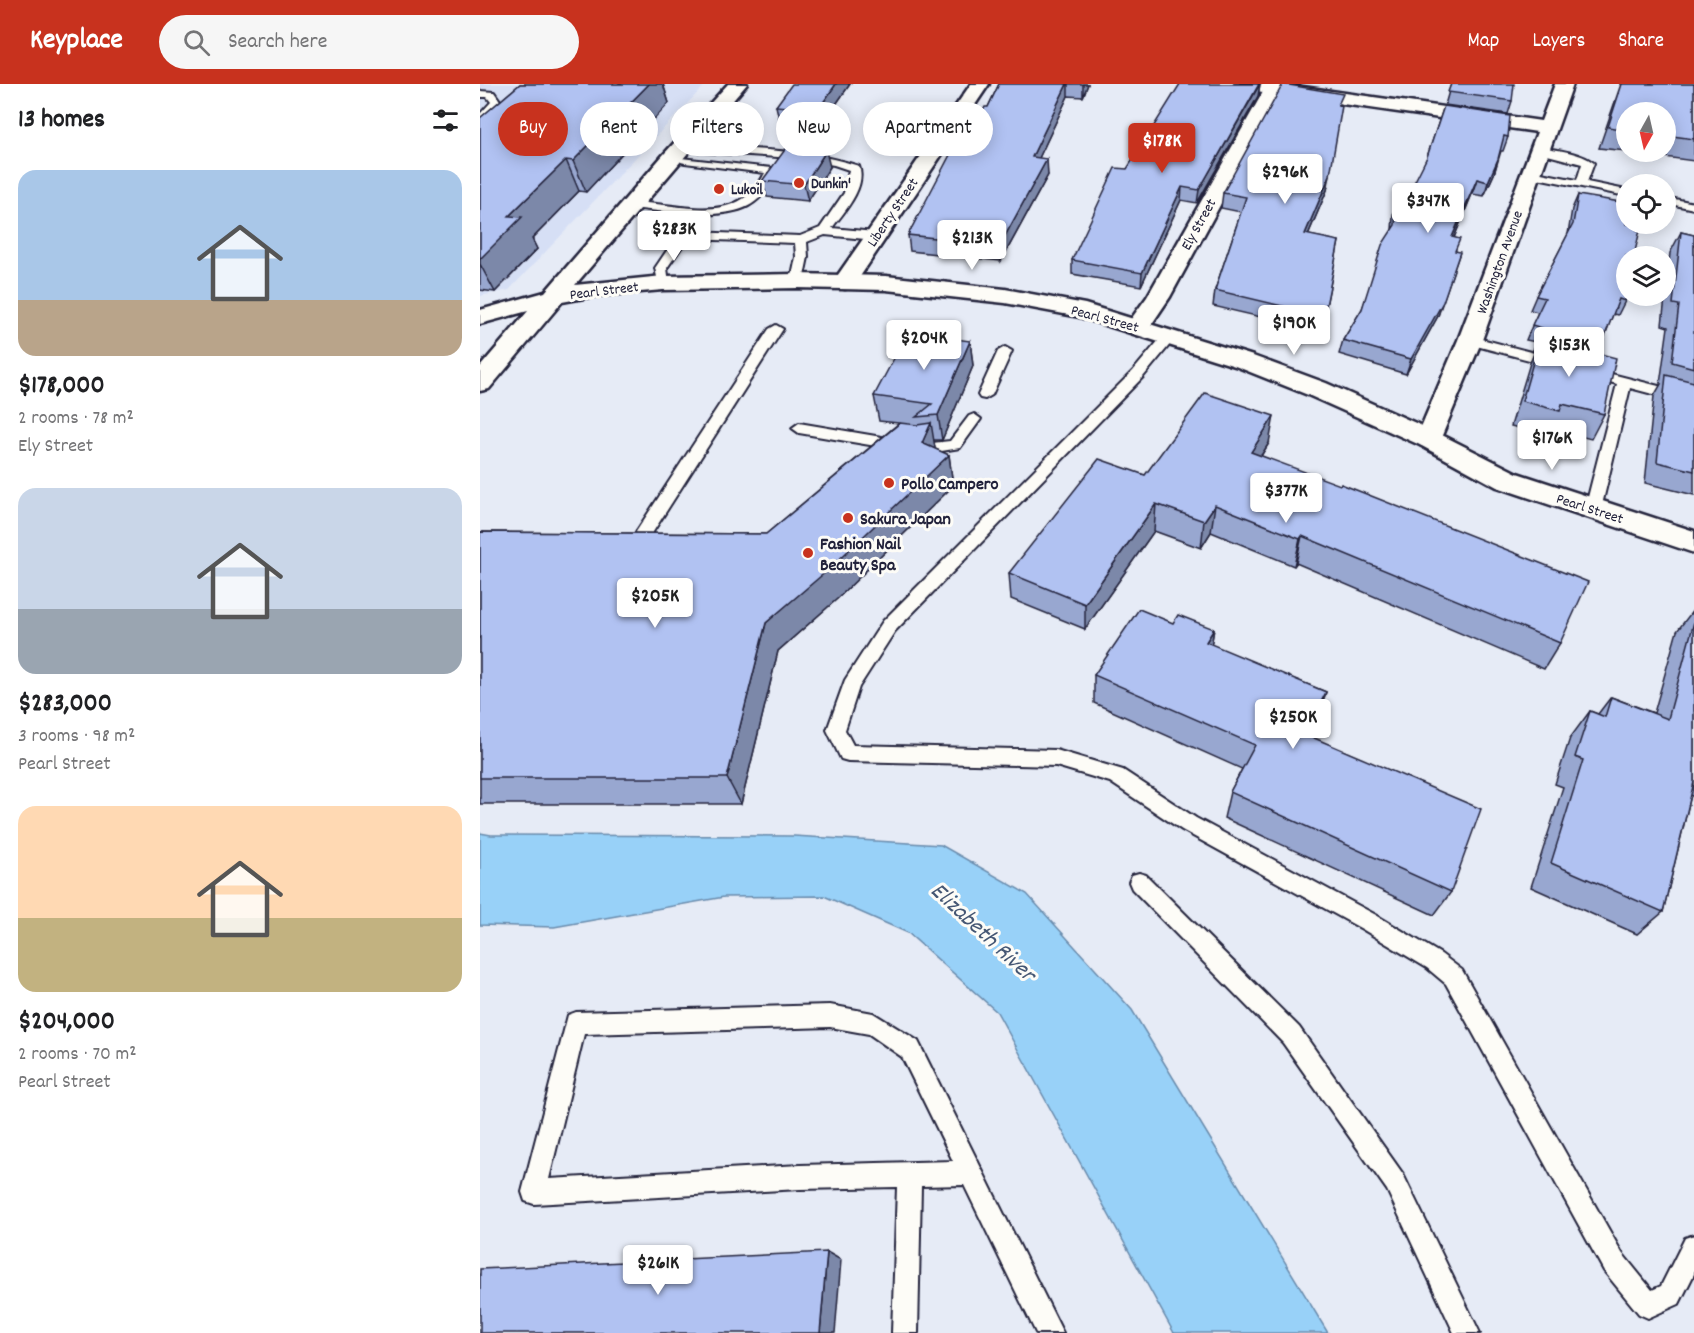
<!DOCTYPE html>
<meta charset="utf-8">
<style>
:root{--surface:#fff;--page:#f6f6f6;--text:#202124;--muted:#757577;--accent:#c8321e}
body{margin:0;font-family:Dekko,sans-serif;background:var(--page);color:var(--text);height:100vh;display:flex;flex-direction:column;font-size:22px;white-space:nowrap}
*{box-sizing:border-box;margin:0}
p{font-size:20px;color:var(--muted)}
.icon{flex:none;width:33px;height:33px;fill:none;stroke:currentColor;stroke-width:2;stroke-linecap:round;stroke-linejoin:round}
.map{position:relative;flex:1;overflow:hidden}
.sheet{display:flex;flex-direction:column;background:var(--surface);width:480px}
.sheet>*{flex:none}
.banner{position:absolute;left:18px;top:18px;width:570px;height:54px;display:flex;gap:12px}
.needle{width:39px;rotate:188deg}
.buttons{position:absolute;left:1136px;top:18px;display:grid;gap:12px}
.buttons a{display:grid;place-items:center;width:60px;height:60px;border-radius:50%;background:var(--surface);box-shadow:0 3px 15px #0003;font-size:30px}
.price{position:absolute;translate:-50% -51px;padding:0 14px;border-radius:6px;background:#fff;color:#222;font-size:20px;line-height:39px;filter:drop-shadow(0 2px 3px #0008)}
.price::after{content:'';position:absolute;left:50%;top:36px;width:18px;height:14px;margin-left:-9px;background:inherit;clip-path:polygon(0 0,100% 0,50% 100%)}
.price.active{background:var(--accent);color:#fff}
ul{padding:0;list-style:none}
li{display:grid;align-content:center;gap:12px;height:318px;padding:0 18px}
li span{display:grid;place-items:center;height:186px;border-radius:18px;color:#555}
li>.icon{margin-inline-start:auto}
span .icon{width:108px;height:108px;fill:#fffc;stroke-width:1}
li b{font-size:26px}
h2{display:flex;justify-content:space-between;align-items:center;height:72px;padding:0 18px;font-size:26px}
.chip{padding:0 21px;border-radius:27px;background:var(--surface);box-shadow:0 3px 15px #0003;font-size:21px;line-height:54px}
.chip.active{background:var(--accent);color:#fff}
header{display:flex;align-items:center;gap:36px;box-sizing:border-box;height:84px;padding:0 30px;background:var(--accent);color:#fff}
header strong{font-size:28px}
nav{display:flex;gap:33px;margin-inline-start:auto;font-size:21px}
.search{width:420px;height:54px;background:var(--page);display:flex;align-items:center;gap:15px;box-sizing:border-box;padding:0 21px;border-radius:33px;color:var(--muted);font-size:22px}
main{display:flex;flex:1;min-height:0}
.map>svg:first-child{display:block}
.built{fill:#d6dff5}
.water{fill:#98d1f8;stroke:#698bac;stroke-width:1.5}
.lines{fill:none;stroke-linecap:round;stroke-linejoin:round}
.service-casing{stroke:#22223b;stroke-width:4}
.minor-casing{stroke:#22223b;stroke-width:5}
.tertiary-casing{stroke:#22223b;stroke-width:5}
.service{fill:#fdfcf7;fill-rule:evenodd}
.minor{fill:#fdfcf7;fill-rule:evenodd}
.tertiary{fill:#fdfcf7;fill-rule:evenodd}
.wall{fill:#98a7d0;stroke:#22223b;stroke-width:1.5}
.shaded-wall{fill:#7c88a9;stroke:#22223b;stroke-width:1.5}
.building{fill:#b1c2f2;stroke:#22223b;stroke-width:1.5}
.poi-dot{fill:#c8321e;stroke:#fdfcf7;stroke-width:2}
.labels{text-anchor:middle;stroke-width:6;stroke-linejoin:round;paint-order:stroke}
.far-poi-label{font-size:15px;font-weight:bold;fill:#22223b;stroke:#fdfcf7;text-anchor:start}
.far-street-label{font-size:15px;fill:#22223b;stroke:#fdfcf7}
.poi-label{font-size:18px;font-weight:bold;fill:#22223b;stroke:#fdfcf7;text-anchor:start}
.near-water-label{font-size:24px;font-style:italic;fill:#455774;stroke:#fdfcf7}
</style>
<header>
<strong>Keyplace</strong>
<div class="search"><svg class="icon" aria-label="search" viewBox="0 0 24 24"><circle cx="10" cy="10" r="6"/><path d="M15 15l6 6"/></svg>Search here</div>
<nav><a>Map</a><a>Layers</a><a>Share</a></nav>
</header>
<main>
<section class="sheet">
<h2>13 homes<svg class="icon" aria-label="filters" viewBox="0 0 24 24"><path d="M4 7h16M4 17h16"/><circle cx="9" cy="7" r="2"/><circle cx="15" cy="17" r="2"/></svg></h2>
<ul>
<li><span style="background:linear-gradient(#a9c7e8 70%,#b9a48a 0)"><svg class="icon" aria-label="home" viewBox="0 0 24 24"><path d="M3 11l9-7 9 7M6 9v11h12V9"/></svg></span><div><b>$178,000</b><p>2 rooms · 78 m²</p><p>Ely Street</p></div></li>
<li><span style="background:linear-gradient(#c9d6e8 65%,#9aa5b1 0)"><svg class="icon" aria-label="home" viewBox="0 0 24 24"><path d="M3 11l9-7 9 7M6 9v11h12V9"/></svg></span><div><b>$283,000</b><p>3 rooms · 98 m²</p><p>Pearl Street</p></div></li>
<li><span style="background:linear-gradient(#ffd9b3 60%,#c2b280 0)"><svg class="icon" aria-label="home" viewBox="0 0 24 24"><path d="M3 11l9-7 9 7M6 9v11h12V9"/></svg></span><div><b>$204,000</b><p>2 rooms · 70 m²</p><p>Pearl Street</p></div></li>
</ul>
</section>
<div class="map">
<svg width="1214" height="1249" viewBox="0 0 1214 1249">
<rect width="100%" height="100%" fill="#e6ebf6"/>
<filter id="ink" filterUnits="userSpaceOnUse"><feTurbulence type="fractalNoise" baseFrequency=".0167" numOctaves="2"/><feDisplacementMap in="SourceGraphic" scale="12" xChannelSelector="R" yChannelSelector="G"/><feConvolveMatrix kernelMatrix="1 2 1 2 8 2 1 2 1" color-interpolation-filters="sRGB"/></filter>
<g filter="url(#ink)">
<polygon class="built" points="0,0 226,0 29,206 0,212"/>
<polygon class="water" points="0,749 11,751 314,752 461,761 547,810 652,926 848,1249 694,1249 517,928 428,849 344,812 244,813 74,843 0,841"/>
<g class="lines">
<g class="service-casing">
<g id="service">
<polygon points="0,7 14,8 21,18 16,27 0,39 0,30 11,18 7,13 0,13"/>
<path d="M 200,61 C 260,66 321,63 379,82 C 387,103 364,128 352,144 L 395,148 L 401,152 L 395,156 L 345,151 L 327,158 L 328,173 L 323,197 L 317,201 L 311,197 L 316,173 L 315,159 L 207,155 L 187,184 L 189,199 L 187,202 L 179,202 L 175,184 L 211,131 L 152,124 L 148,123 L 148,119 C 157,117 167,119 176,120 C 219,125 262,135 285,89 L 205,79 L 201,78 L 201,74 L 292,84 L 298,87 C 279,125 263,128 223,131 L 212,148 L 320,152 L 340,144 L 364,109 L 369,86 L 354,81 L 313,74 L 196,66 L 195,64 Z"/>
<path d="M 1060,63 C 1077,66 1100,68 1114,79 L 1107,98 L 1146,106 L 1146,112 L 1047,92 L 1045,90 L 1051,87 L 1097,96 L 1102,80 L 1056,68 L 1055,66 Z"/>
<polygon points="1185,113 1214,119 1214,125 1185,119"/>
<polygon points="296,241 303,245 164,462 152,462 150,458 152,454 289,245"/>
<polygon points="690,248 697,252 663,293 415,547 379,603 365,646 373,661 576,666 643,686 716,734 896,831 961,870 982,886 1142,1169 1172,1206 1181,1202 1205,1154 1214,1151 1214,1190 1199,1220 1168,1234 1159,1230 1124,1187 966,900 947,884 882,845 702,746 630,698 576,682 368,677 361,675 347,646 365,596 403,537 653,287 685,249"/>
<polygon points="990,252 1081,276 1083,279 1076,283 985,259 983,256 985,253"/>
<polygon points="525,263 532,267 512,311 505,315 500,314 498,311 518,267"/>
<polygon points="1108,284 1214,311 1214,321 1150,304 1121,425 1118,429 1108,429 1105,425 1137,300 1103,291 1101,288 1103,285"/>
<polygon points="494,330 501,335 480,364 443,370 319,349 312,344 319,339 443,360 470,357 489,332"/>
<polygon points="659,789 666,791 819,943 923,1090 1000,1249 974,1249 907,1106 803,959 652,805 649,798 652,791"/>
<path d="M 350,921 L 393,929 L 438,957 L 583,1249 L 556,1249 L 484,1101 L 441,1102 L 438,1249 L 412,1249 L 417,1103 L 320,1105 L 54,1120 L 45,1117 L 42,1108 L 88,931 L 96,928 ZM 350,943 L 389,950 L 422,973 L 473,1077 L 320,1081 L 69,1095 L 104,950 Z"/>
</g>
</g>
<g class="minor-casing">
<g id="minor">
<polygon points="491,0 509,0 373,203 365,205 357,203 353,198"/>
<polygon points="755,0 802,0 1061,37 1075,0 1093,0 1002,256 958,361 949,364 940,361 936,355 978,256 1057,48 800,11 690,213 667,247 658,249 649,247 646,242 667,213 783,8 757,4"/>
</g>
</g>
<g class="tertiary-casing">
<polygon id="tertiary" points="248,0 267,0 95,201 183,192 317,190 406,192 525,205 605,220 773,272 846,299 958,349 1037,389 1214,447 1214,469 1017,403 940,361 828,311 755,282 600,233 525,219 406,206 317,204 183,206 115,212 82,218 9,305 0,307 0,283 48,227 0,240 0,226 65,208 184,70"/>
</g>
<use href="#service" class="service"/>
<use href="#minor" class="minor"/>
<use href="#tertiary" class="tertiary"/>
</g>
<g class="wall">
<polygon points="40,0 183,0 189,19 106,108 99,107 52,155 57,165 15,208 0,206 0,34"/>
<polygon points="370,0 341,42 300,39 296,22"/>
<polygon points="519,0 608,0 603,13 588,12 559,74 568,91 521,177 430,167 428,151 473,69 496,41 508,23"/>
<polygon points="780,0 778,12 717,119 701,116 661,202 592,190 592,176 647,85"/>
<polygon points="971,0 1032,17 1028,30 965,21"/>
<polygon points="1141,0 1214,0 1214,77 1147,68 1185,68 1185,28 1146,28 1146,67 1119,64"/>
<polygon points="861,21 847,106 828,151 859,157 841,247 733,222 735,206 761,128 741,124 743,109"/>
<polygon points="964,22 1028,53 1023,67 1021,67 1014,90 1004,112 992,110 974,154 976,168 958,232 926,290 859,270 863,256 882,225 912,146 913,131 917,117 928,118 947,73"/>
<polygon points="350,83 328,117 287,113 282,97"/>
<polygon points="1098,111 1145,217 1138,231 1133,230 1118,269 1124,330 1111,355 1072,345 1069,352 1031,342 1050,279 1055,267 1053,266 1056,258 1046,256 1058,228 1050,226 1056,212 1088,150 1092,125"/>
<polygon points="1201,148 1214,151 1214,411 1165,399 1174,312 1181,300 1180,300 1188,243 1182,241 1190,169"/>
<polygon points="490,257 493,282 462,356 453,356 455,365 469,371 473,402 357,515 298,567 261,720 0,720 0,448 286,450 419,339 399,337 394,312"/>
<polygon points="789,359 781,372 1080,559 1064,585 816,479 814,482 731,448 721,464 674,447 605,545 531,515 529,489 665,391"/>
<polygon points="1214,525 1214,713 1211,711 1183,828 1157,850 1051,803 1083,703 1075,700 1090,654 1110,627 1118,630 1131,613 1174,629 1197,547"/>
<polygon points="693,539 734,545 731,561 846,608 837,636 829,651 971,808 954,831 744,734 750,708 762,685 614,619 614,591"/>
</g>
<g class="shaded-wall">
<polygon points="169,0 183,0 189,19 106,108 93,77"/>
<polygon points="356,0 370,0 341,42 338,26"/>
<polygon points="587,0 588,0 588,12 552,89 552,73"/>
<polygon points="603,0 608,0 603,13"/>
<polygon points="780,0 778,12 717,119 719,106"/>
<polygon points="346,67 350,83 328,117 324,101"/>
<polygon points="567,75 568,91 521,177 520,161"/>
<polygon points="1018,75 1014,90 1004,112 1008,98"/>
<polygon points="86,76 99,107 52,155 57,165 15,208 0,180 0,175 29,132"/>
<polygon points="850,91 847,106 822,165 825,150"/>
<polygon points="997,95 992,110 968,168 972,153"/>
<polygon points="702,103 701,116 661,202 662,189"/>
<polygon points="980,168 958,232 926,290 931,275"/>
<polygon points="490,257 493,282 462,356 458,331"/>
<polygon points="794,332 789,359 766,395 771,368"/>
<polygon points="451,339 456,370 442,359"/>
<polygon points="469,371 473,402 357,515 298,567 261,720 247,694 286,539"/>
<polygon points="676,420 674,447 605,545 605,520"/>
<polygon points="735,421 731,448 721,464 724,437"/>
<polygon points="822,452 816,479 814,482 820,455"/>
<polygon points="734,545 729,574 726,558"/>
<polygon points="846,608 837,636 816,677 825,650"/>
<polygon points="347,1168 361,1176 355,1249 340,1249"/>
</g>
<g class="building">
<polygon points="40,0 169,0 93,77 86,76 29,132 42,133 0,175 0,34"/>
<polygon points="312,0 356,0 338,26 296,22"/>
<polygon points="519,0 587,0 552,73 567,75 520,161 428,151 471,69 473,69 489,40 496,41 505,23 508,23"/>
<polygon points="700,0 779,0 719,106 702,103 662,189 592,176 635,84 647,85"/>
<polygon points="803,0 863,10 858,21 862,22 850,91 825,150 859,157 844,232 735,206 766,113 743,109"/>
<polygon points="971,0 1034,0 1032,17 968,8"/>
<polygon points="1142,0 1214,0 1214,55 1185,51 1185,28 1146,28 1146,46 1128,43"/>
<polygon points="964,22 1030,32 1028,53 1024,52 1018,75 1008,98 997,95 972,153 980,155 975,167 980,168 963,218 931,275 863,256 882,225 902,161 915,141 917,117 928,118 934,99 947,73"/>
<polygon points="307,63 346,67 324,101 282,97"/>
<polygon points="1098,111 1146,119 1146,140 1158,140 1157,146 1160,146 1154,172 1146,172 1146,211 1145,217 1139,215 1119,267 1060,252 1062,244 1052,241 1065,214 1056,212 1093,140"/>
<polygon points="1201,148 1214,151 1214,284 1192,278 1199,221 1193,220"/>
<polygon points="428,248 490,257 458,331 436,333 452,320 394,312"/>
<polygon points="1060,254 1136,274 1124,330 1082,320 1080,327 1042,317"/>
<polygon points="1186,291 1214,298 1214,387 1177,378"/>
<polygon points="725,309 794,332 771,368 860,401 861,400 1108,498 1080,559 822,452 820,455 735,421 724,437 676,420 605,520 529,489 619,375 665,391"/>
<polygon points="420,339 437,341 451,339 442,359 469,371 348,486 286,539 247,694 0,694 0,448 286,450"/>
<polygon points="659,525 693,539 698,531 734,545 726,558 846,608 825,650 1001,725 971,808 750,708 775,661 614,591"/>
<polygon points="1214,538 1214,698 1183,828 1071,779 1103,676 1095,673 1110,627 1125,633 1131,613 1188,635"/>
<polygon points="347,1168 340,1249 0,1249 0,1185"/>
</g>
</g>
<g class="poi-dot">
<circle cx="319" cy="99" r="6"/>
<circle cx="239" cy="105" r="6"/>
<circle cx="409" cy="399" r="6"/>
<circle cx="368" cy="434" r="6"/>
<circle cx="328" cy="469" r="6"/>
</g>
<g class="labels">
<g class="far-poi-label">
<text x="331" y="104">Dunkin'</text>
<text x="251" y="110">Lukoil</text>
</g>
<g class="far-street-label">
<text transform="translate(412 128) rotate(-56)" y="5">Liberty Street</text>
<text transform="translate(718 140) rotate(-61)" y="5">Ely Street</text>
<text transform="translate(1019 178) rotate(-70)" y="5">Washington Avenue</text>
<text transform="translate(124 206) rotate(-7)" y="5">Pearl Street</text>
<text transform="translate(625 234) rotate(15)" y="5">Pearl Street</text>
<text transform="translate(1110 424) rotate(18)" y="5">Pearl Street</text>
</g>
<g class="poi-label">
<text x="421" y="405">Pollo Campero</text>
<text x="380" y="440">Sakura Japan</text>
<text x="340" y="465">Fashion Nail<tspan x="340" dy="21">Beauty Spa</tspan></text>
</g>
<g class="near-water-label">
<text transform="translate(504 847) rotate(43)" y="8">Elizabeth River</text>
</g>
</g>
</svg>
<div class="buttons">
<a><svg class="needle" viewBox="-14 -14 28 28"><path d="M0-13l5 13h-10z" fill="#e53935"/><path d="M0 13l5-13h-10z" fill="#757577"/></svg></a>
<a><svg class="icon" aria-label="locate" viewBox="0 0 24 24"><circle cx="12" cy="12" r="6"/><path d="M12 2v4M12 18v4M2 12h4M18 12h4"/></svg></a>
<a><svg class="icon" aria-label="layers" viewBox="0 0 24 24"><path d="M12 4l9 5-9 5-9-5zM3 14l9 5 9-5"/></svg></a>
</div>
<b class="price active" style="left:682px;top:90px">$178K</b>
<b class="price" style="left:805px;top:121px">$296K</b>
<b class="price" style="left:948px;top:150px">$347K</b>
<b class="price" style="left:194px;top:178px">$283K</b>
<b class="price" style="left:492px;top:187px">$213K</b>
<b class="price" style="left:814px;top:272px">$190K</b>
<b class="price" style="left:444px;top:287px">$204K</b>
<b class="price" style="left:1089px;top:294px">$153K</b>
<b class="price" style="left:1072px;top:387px">$176K</b>
<b class="price" style="left:806px;top:440px">$377K</b>
<b class="price" style="left:175px;top:545px">$205K</b>
<b class="price" style="left:813px;top:666px">$250K</b>
<b class="price" style="left:178px;top:1212px">$261K</b>
<div class="banner">
<a class="chip active">Buy</a>
<a class="chip">Rent</a>
<a class="chip">Filters</a>
<a class="chip">New</a>
<a class="chip">Apartment</a>
</div>
</div>
</main>
